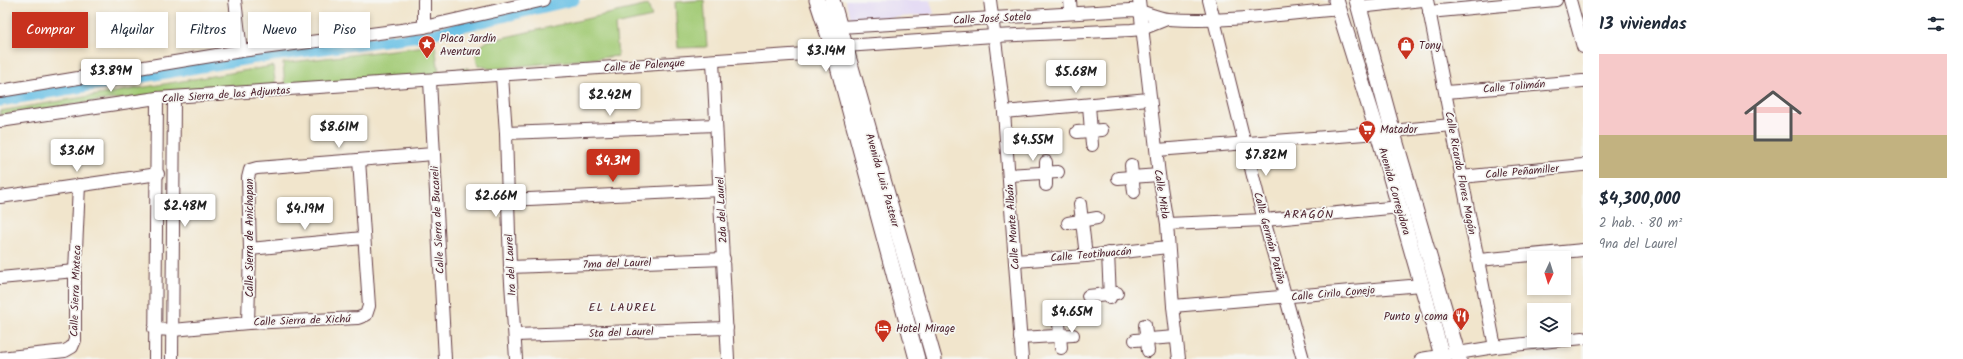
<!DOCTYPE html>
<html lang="es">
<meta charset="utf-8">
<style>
:root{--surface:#fff;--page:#f6f6f7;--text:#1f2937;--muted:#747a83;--line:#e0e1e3;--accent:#c8321e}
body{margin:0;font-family:Kalam,sans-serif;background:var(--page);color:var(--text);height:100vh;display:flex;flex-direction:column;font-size:15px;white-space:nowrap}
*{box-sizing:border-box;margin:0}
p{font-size:13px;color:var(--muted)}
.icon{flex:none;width:22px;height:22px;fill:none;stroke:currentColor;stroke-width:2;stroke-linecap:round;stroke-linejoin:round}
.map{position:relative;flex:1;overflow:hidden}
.side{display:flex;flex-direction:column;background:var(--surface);width:380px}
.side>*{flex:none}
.top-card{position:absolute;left:12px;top:12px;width:380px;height:36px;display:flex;gap:8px}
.needle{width:26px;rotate:184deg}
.buttons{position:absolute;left:1527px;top:251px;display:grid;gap:8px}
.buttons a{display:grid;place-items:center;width:44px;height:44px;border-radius:0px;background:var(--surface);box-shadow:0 2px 6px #0003;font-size:20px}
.price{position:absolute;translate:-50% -34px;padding:0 9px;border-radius:4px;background:#fff;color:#222;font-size:13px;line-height:26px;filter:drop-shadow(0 1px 2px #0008)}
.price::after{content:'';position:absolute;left:50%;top:24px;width:12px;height:9px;margin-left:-6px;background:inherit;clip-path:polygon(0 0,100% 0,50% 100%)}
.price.on{background:var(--accent);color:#fff}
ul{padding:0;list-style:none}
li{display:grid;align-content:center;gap:8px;height:212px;padding:0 16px}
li+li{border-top:1px solid var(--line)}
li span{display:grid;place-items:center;height:124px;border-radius:0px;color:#555}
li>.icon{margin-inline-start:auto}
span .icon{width:72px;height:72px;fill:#fffc;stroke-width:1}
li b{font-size:17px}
h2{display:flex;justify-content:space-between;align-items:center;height:48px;padding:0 16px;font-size:17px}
.pill{padding:0 14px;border-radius:0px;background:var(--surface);box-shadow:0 2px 6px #0003;font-size:14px;line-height:36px}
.pill.on{background:var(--accent);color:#fff}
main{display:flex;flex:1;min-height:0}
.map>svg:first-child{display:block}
.built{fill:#e0d4f4}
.green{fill:#a3cb76;stroke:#767550}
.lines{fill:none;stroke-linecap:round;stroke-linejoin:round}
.canal{stroke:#68c0e5;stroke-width:11}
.minor-casing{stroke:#633d43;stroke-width:14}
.major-casing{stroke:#633d43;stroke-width:17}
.minor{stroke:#fff;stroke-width:12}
.major{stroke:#fff;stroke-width:15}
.labels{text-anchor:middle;stroke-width:3.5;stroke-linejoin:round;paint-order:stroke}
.street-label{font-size:11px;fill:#4a1f2b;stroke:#f6f6f2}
.poi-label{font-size:11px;fill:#4a1f2b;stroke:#f6f6f2;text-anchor:start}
.neighbourhood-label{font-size:12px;letter-spacing:1px;fill:#4a1f2b;stroke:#f6f6f2}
</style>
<main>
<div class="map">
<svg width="1583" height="359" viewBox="0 0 1583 359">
<rect width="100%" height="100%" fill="#f6f6f2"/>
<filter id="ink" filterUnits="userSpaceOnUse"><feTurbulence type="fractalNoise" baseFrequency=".025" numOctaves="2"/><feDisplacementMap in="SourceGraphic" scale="8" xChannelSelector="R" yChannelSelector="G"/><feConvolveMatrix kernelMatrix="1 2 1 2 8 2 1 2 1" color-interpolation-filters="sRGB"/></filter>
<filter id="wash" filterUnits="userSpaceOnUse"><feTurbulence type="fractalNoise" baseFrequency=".012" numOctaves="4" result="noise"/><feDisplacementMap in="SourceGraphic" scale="16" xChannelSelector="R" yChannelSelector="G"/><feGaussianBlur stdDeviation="0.9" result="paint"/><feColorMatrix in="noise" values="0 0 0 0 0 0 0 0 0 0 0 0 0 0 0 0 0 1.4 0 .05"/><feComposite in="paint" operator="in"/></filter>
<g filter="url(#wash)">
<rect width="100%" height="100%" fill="#f1e5cc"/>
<polygon class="built" points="845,0 930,0 934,14 852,21"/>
<g class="green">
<polygon points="704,0 707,47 678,48 675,2"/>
<path d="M 648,5 L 652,17 L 615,25 L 618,56 L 491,69 L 478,65 C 473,53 478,47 488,41 Z"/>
<polygon points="435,45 439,72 468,68 471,73 285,88 283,63"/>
<polygon points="273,66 276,88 106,100 0,115 0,111"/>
</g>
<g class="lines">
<polyline class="canal" points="0,101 249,59 427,35 574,0"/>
</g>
</g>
<g filter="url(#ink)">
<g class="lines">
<g class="minor-casing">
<g id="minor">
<polyline points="235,0 241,51"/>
<polyline points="990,0 1004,112 1022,359"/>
<polyline points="1070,0 1071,13"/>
<polyline points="1139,0 1159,175 1167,224 1173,306 1179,359"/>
<polyline points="1209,0 1264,220 1303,359"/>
<polyline points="1427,0 1495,347"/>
<polyline points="1570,0 1583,47"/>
<polyline points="1359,7 1423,0"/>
<polyline points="1429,12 1556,0"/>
<polyline points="424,27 424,0"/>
<path d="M 840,27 L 1130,10 C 1144,10 1155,18 1168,19 C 1225,23 1283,14 1339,9"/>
<polyline points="845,46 994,36 1131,30 1142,29 1167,19"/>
<polyline points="713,61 728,359"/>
<polyline points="502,76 506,133 510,267 516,359"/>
<polyline points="430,81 445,359"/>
<polyline points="0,91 241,51 424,27 544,0"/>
<polyline points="1446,92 1583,81"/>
<polyline points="1089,105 1092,145"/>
<polyline points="1004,112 1149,99"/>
<polyline points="0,121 157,98 834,52"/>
<polyline points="1392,131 1451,125"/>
<polyline points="1077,132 1102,130"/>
<polyline points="506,133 716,125"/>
<polyline points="1157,150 1378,133"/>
<polyline points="1046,162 1046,185"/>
<polyline points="1131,165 1134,192"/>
<polyline points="1009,175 1058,172"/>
<polyline points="1461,177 1583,165"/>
<polyline points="1118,178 1159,175"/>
<polyline points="0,197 158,174"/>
<polyline points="508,200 720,190"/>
<polyline points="1080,204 1086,256"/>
<polyline points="1068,223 1097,218"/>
<polyline points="1167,224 1264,220 1400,207"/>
<polyline points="250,249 363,238"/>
<polyline points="1108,253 1110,298"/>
<polyline points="1479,260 1583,250"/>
<polyline points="1015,261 1086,256 1168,247"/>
<polyline points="510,267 724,259"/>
<polyline points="0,278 75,271"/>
<polyline points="1088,296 1117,293"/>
<polyline points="1173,306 1422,285"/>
<polyline points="248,323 250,249 248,178 250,170 257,168 433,154"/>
<polyline points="1059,323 1061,348"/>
<polyline points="1145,325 1148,351"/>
<polyline points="154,329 173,330 248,323 358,318 366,315 369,306 359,160"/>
<polyline points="515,335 727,328"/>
<polyline points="1020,338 1073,335"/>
<polyline points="1135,340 1176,337"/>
<polyline points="1564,340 1583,338"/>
<polyline points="0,358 65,351 72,347 75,340 75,271 79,185"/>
<polyline points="155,359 157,98"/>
<polyline points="172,359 174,97"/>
<polyline points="1421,359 1495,347 1561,340"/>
</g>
</g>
<g class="major-casing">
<g id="major">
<polyline points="817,0 834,52 917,359"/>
<polyline points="832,0 934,359"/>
<polyline points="1336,0 1380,140 1443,359"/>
<polyline points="1357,0 1395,140 1459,359"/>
</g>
</g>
<use href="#minor" class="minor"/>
<use href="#major" class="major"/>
</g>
</g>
<defs>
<g id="sight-pin" transform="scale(0.9)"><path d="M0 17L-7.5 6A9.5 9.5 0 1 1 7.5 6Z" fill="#c8321e" stroke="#f6f6f2"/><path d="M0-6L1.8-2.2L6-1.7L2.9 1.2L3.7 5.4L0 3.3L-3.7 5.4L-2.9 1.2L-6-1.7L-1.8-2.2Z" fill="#fff"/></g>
<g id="shop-pin" transform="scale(0.9)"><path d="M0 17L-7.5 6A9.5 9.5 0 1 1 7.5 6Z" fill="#c8321e" stroke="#f6f6f2"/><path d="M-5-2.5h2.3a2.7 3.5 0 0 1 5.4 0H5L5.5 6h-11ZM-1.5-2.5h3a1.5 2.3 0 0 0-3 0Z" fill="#fff"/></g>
<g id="supermarket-pin" transform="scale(0.9)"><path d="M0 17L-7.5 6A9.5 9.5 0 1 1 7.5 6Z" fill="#c8321e" stroke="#f6f6f2"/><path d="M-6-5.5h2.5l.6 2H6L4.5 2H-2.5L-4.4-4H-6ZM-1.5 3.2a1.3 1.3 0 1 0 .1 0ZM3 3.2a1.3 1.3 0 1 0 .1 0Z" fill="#fff"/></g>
<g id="restaurant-pin" transform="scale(0.9)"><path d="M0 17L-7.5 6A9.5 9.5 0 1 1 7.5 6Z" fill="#c8321e" stroke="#f6f6f2"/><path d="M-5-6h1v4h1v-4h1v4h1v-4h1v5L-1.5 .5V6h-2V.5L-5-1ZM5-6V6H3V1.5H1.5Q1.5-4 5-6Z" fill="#fff"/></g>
<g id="hotel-pin" transform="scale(0.9)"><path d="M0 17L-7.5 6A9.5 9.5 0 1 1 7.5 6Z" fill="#c8321e" stroke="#f6f6f2"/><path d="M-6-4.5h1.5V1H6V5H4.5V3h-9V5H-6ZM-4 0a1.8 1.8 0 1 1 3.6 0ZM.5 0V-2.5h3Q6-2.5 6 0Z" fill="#fff"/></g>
</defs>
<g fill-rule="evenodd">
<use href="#sight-pin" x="427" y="44"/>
<use href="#shop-pin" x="1406" y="45"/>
<use href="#supermarket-pin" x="1367" y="129"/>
<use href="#restaurant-pin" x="1461" y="316"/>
<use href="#hotel-pin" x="883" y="328"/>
</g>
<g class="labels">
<g class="street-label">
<text transform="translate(992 18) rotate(-3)" y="4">Calle José Sotelo</text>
<text transform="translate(644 65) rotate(-4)" y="4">Calle de Palenque</text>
<text transform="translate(1514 86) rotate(-5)" y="4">Calle Tolimán</text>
<text transform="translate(226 94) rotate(-4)" y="4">Calle Sierra de las Adjuntas</text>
<text transform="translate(1522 171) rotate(-5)" y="4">Calle Peñamiller</text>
<text transform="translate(1461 173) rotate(79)" y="4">Calle Ricardo Flores Magón</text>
<text transform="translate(883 180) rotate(74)" y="4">Avenida Luis Pasteur</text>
<text transform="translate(1395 191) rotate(74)" y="4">Avenida Corregidora</text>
<text transform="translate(1162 194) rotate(81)" y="4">Calle Mitla</text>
<text transform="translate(721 210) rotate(-93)" y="4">2da del Laurel</text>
<text transform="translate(437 220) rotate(-93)" y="4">Calle Sierra de Bucareli</text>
<text transform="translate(1012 227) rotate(-94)" y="4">Calle Monte Albán</text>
<text transform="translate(249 238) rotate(-90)" y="4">Calle Sierra de Anichapan</text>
<text transform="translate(1270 238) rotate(75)" y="4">Calle Germán Patiño</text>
<text transform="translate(1091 254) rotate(-5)" y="4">Calle Teotihuacán</text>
<text transform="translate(617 263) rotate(-2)" y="4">7ma del Laurel</text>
<text transform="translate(510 265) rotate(-93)" y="4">1ra del Laurel</text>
<text transform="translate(75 291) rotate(-88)" y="4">Calle Sierra Mixteca</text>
<text transform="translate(1333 293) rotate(-5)" y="4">Calle Cirilo Conejo</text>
<text transform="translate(302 320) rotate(-2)" y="4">Calle Sierra de Xichú</text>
<text transform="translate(621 332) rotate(-2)" y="4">5ta del Laurel</text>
</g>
<g class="poi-label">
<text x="440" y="42">Placa Jardín<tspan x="440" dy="13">Aventura</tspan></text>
<text x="1419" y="49">Tony</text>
<text x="1380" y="133">Matador</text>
<text x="1448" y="320" text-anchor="end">Punto y coma</text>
<text x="896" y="332">Hotel Mirage</text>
</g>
<g class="neighbourhood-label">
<text x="1309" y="218">ARAGÓN</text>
<text x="623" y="311">EL LAUREL</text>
</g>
</g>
</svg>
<div class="buttons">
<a><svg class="needle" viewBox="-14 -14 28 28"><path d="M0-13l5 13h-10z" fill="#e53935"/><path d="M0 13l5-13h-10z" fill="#747a83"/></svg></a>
<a><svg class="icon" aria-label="layers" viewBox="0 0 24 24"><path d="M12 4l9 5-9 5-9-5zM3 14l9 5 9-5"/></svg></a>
</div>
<b class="price" style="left:826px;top:73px">$3.14M</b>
<b class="price" style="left:111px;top:93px">$3.89M</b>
<b class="price" style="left:1076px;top:94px">$5.68M</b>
<b class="price" style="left:610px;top:117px">$2.42M</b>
<b class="price" style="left:339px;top:149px">$8.61M</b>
<b class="price" style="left:1033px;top:162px">$4.55M</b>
<b class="price" style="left:77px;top:173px">$3.6M</b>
<b class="price" style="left:1266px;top:177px">$7.82M</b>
<b class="price on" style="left:613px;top:183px">$4.3M</b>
<b class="price" style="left:496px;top:218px">$2.66M</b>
<b class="price" style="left:185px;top:228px">$2.48M</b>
<b class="price" style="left:305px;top:231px">$4.19M</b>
<b class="price" style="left:1072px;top:334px">$4.65M</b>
<div class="top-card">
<a class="pill on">Comprar</a>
<a class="pill">Alquilar</a>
<a class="pill">Filtros</a>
<a class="pill">Nuevo</a>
<a class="pill">Piso</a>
</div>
</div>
<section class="side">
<h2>13 viviendas<svg class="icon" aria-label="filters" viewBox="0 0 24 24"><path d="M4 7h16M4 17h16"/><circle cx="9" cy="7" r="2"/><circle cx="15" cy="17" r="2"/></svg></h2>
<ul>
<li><span style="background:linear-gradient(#f6c9c9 65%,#c2b280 0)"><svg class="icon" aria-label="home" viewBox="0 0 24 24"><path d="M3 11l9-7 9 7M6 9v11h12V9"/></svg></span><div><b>$4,300,000</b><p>2 hab. · 80 m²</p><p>9na del Laurel</p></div></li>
</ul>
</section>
</main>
